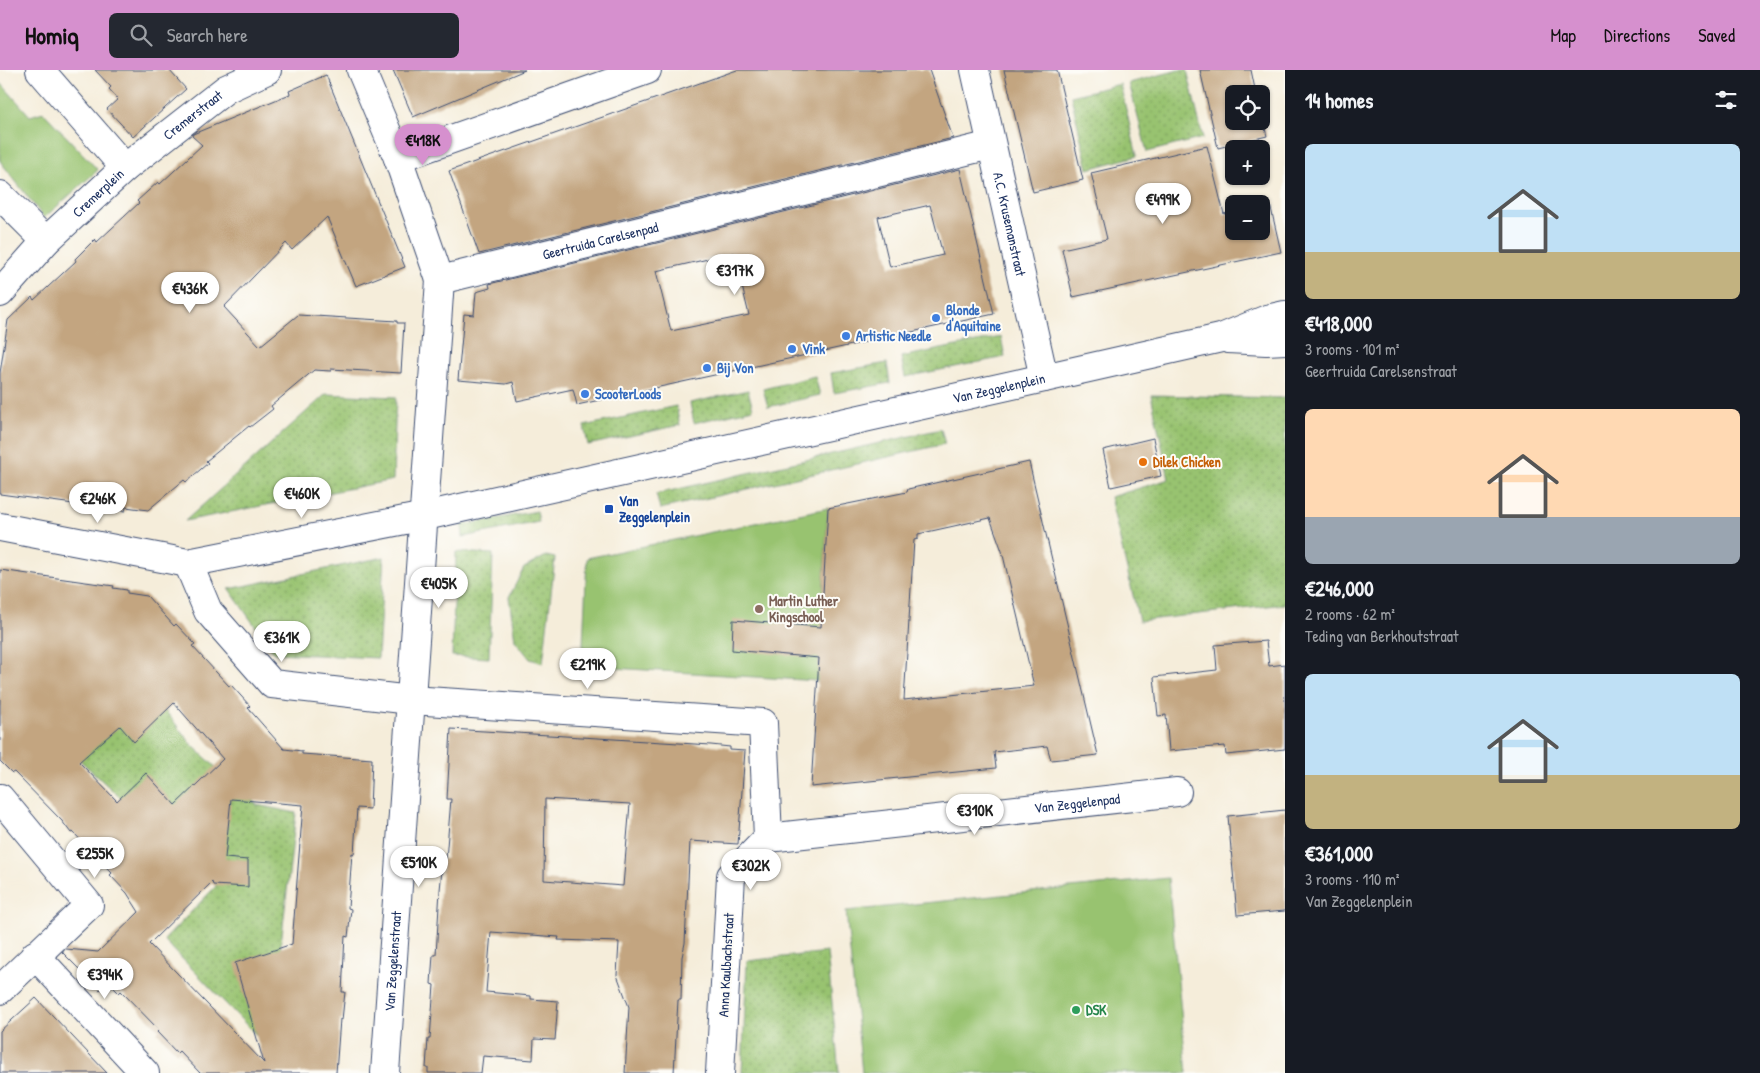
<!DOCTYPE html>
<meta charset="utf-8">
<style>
:root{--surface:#171b24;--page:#242831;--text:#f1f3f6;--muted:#9ea1a6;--accent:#d690ce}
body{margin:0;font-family:"Patrick Hand",sans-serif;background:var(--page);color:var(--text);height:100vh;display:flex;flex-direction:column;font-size:19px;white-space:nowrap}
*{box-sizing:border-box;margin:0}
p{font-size:16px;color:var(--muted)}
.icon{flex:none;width:28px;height:28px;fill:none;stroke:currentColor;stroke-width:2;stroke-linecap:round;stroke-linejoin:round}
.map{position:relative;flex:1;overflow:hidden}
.drawer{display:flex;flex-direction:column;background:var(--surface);width:475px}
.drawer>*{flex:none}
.fabs{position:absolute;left:1225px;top:15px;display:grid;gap:10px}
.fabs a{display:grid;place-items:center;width:45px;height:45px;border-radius:8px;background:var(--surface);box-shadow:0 1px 4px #0004;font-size:25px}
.price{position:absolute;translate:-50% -42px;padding:0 11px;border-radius:18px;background:#fff;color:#222;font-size:16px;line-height:32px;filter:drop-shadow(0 1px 2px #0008)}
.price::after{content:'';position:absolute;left:50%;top:30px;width:15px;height:11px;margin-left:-8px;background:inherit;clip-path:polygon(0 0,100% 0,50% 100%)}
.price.selected{background:var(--accent);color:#111}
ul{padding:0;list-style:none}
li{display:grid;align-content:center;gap:10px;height:265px;padding:0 20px}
li span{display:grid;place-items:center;height:155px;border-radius:8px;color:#555}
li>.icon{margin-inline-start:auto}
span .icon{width:90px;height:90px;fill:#fffc;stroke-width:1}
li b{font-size:21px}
h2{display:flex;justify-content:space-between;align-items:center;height:60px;padding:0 20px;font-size:21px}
header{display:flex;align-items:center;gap:30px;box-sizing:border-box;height:70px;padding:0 25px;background:var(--accent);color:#111}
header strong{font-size:24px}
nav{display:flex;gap:28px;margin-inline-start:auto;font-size:18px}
.search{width:350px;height:45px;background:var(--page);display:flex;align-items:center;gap:12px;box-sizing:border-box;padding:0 18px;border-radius:8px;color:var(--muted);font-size:19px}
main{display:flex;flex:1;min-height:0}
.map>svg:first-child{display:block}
.grass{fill:url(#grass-dots);stroke:#5a7967}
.park{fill:#98c370;stroke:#5a7967}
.building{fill:#c3a580;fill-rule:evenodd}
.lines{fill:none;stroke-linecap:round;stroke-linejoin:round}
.minor-casing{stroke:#3c4c71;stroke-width:30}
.tertiary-casing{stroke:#3c4c71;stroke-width:30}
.minor{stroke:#fff;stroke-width:28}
.tertiary{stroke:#fff;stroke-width:28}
.shop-dot{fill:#3f7fe0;stroke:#fdfcf7;stroke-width:2}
.food-dot{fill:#e8710a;stroke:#fdfcf7;stroke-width:2}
.transit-dot{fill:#1a4fb4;stroke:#fdfcf7;stroke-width:2}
.education-dot{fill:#8d6e63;stroke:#fdfcf7;stroke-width:2}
.leisure-dot{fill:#2e9e5b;stroke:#fdfcf7;stroke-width:2}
.labels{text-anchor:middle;stroke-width:4;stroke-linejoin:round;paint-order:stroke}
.street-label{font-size:14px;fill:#1b2f5e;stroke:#fdfcf7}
.shop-label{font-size:14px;font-weight:bold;fill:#366cbe;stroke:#fdfcf7;text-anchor:start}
.food-label{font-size:14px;font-weight:bold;fill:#c56008;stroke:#fdfcf7;text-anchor:start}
.transit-label{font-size:14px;font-weight:bold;fill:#164399;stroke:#fdfcf7;text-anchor:start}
.education-label{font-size:14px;font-weight:bold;fill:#785e54;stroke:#fdfcf7;text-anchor:start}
.leisure-label{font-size:14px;font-weight:bold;fill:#27864d;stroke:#fdfcf7;text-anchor:start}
</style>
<header>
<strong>Homiq</strong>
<div class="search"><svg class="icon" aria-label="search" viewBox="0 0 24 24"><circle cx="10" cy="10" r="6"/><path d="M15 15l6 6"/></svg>Search here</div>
<nav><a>Map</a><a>Directions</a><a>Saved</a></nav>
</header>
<main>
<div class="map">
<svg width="1285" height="1003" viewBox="0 0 1285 1003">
<defs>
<pattern id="grass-dots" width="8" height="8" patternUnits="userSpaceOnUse" patternTransform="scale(1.25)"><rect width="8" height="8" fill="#98c370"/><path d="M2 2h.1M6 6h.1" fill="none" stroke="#7b9f5f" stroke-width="1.8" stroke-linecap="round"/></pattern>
</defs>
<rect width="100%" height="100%" fill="#fdfcf7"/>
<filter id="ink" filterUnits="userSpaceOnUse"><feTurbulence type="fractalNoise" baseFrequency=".02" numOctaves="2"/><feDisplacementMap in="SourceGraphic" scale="10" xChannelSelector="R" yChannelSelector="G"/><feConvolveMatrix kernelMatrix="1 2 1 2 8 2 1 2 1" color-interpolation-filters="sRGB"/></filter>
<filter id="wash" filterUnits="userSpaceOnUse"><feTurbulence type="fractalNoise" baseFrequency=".0096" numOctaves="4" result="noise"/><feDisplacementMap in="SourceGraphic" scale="20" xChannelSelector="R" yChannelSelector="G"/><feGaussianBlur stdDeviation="1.12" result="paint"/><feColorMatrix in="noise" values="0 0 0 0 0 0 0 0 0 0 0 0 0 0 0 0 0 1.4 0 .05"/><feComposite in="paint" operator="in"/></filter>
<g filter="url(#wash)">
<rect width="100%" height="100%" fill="#f5edda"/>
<g class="grass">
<polygon points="1179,0 1187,0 1203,68 1147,82 1129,13"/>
<polygon points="1120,14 1137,86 1088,99 1071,26"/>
<polygon points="1001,267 1005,287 905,307 901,287"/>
<polygon points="887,293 890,313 834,323 831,303"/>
<polygon points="815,306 820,325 768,337 763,319"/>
<polygon points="748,320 753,339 694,353 690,333"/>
<polygon points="326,324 396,327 393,410 185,451"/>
<polygon points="1151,325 1285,328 1285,534 1139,551 1110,427 1169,409"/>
<polygon points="676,336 680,355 588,375 584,356"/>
<polygon points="941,359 945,374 660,439 656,424"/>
<polygon points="537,441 539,452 463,467 462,455"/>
<polygon points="456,482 493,484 489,588 452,586"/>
<polygon points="546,486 555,488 543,593 530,589 515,570 509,527 524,498"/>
<polygon points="384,487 378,588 274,583 229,519"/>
<polygon points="123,587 193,676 257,735 296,743 269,978 164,870 216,816 46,659"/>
<polygon points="827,882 839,1003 742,1003 747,891"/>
</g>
<g class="park">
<polygon points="0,12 30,46 43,42 98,100 44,148 0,91"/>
<polygon points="828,438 818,611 582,596 587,488"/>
<polygon points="1168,808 1187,1003 862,1003 846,841"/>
</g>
<g id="blocks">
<g class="building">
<polygon points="95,0 169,0 186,19 133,67 107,39 118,29 109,19 111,17"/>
<polygon points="393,0 525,0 413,47"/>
<polygon points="737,0 929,0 953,68 479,184 449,101"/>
<polygon points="1004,0 1057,0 1083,110 1033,122"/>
<polygon points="1200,0 1251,0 1256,24 1234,24 1234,51 1261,51 1261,44 1267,66 1218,78"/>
<polygon points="326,5 405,197 356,216 327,147 292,180 286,173 224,237 260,276 298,245 397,251 397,253 404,253 401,303 331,299 331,301 314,300 271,336 273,339 250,357 249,356 206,391 208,393 186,412 184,410 148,440 126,437 125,441 0,424 0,303 8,250 32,227 34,230 76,191 75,189 95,169 97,172 139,133 137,131 158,112 160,114 202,75 192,66 193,64 290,24 289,21"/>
<polygon points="1207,76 1224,144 1234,142 1234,161 1261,161 1261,136 1270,134 1281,182 1073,227 1062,179 1107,169 1091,103"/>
<path d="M 960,99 L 994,244 L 577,335 L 573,319 L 517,331 L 513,312 L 506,314 L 458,310 L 464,244 L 474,245 L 476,222 L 490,218 L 489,214 ZM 930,135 L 943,185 L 890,197 L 878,147 ZM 734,183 L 749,245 L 671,261 L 656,201 Z"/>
<polygon points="1153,368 1161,406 1111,417 1103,380"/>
<path d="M 1029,392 L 1098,685 L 1051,690 L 1047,676 L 994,682 L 996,698 L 811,717 L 819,588 L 732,580 L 733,550 L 821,557 L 828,438 L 907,422 L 908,419 ZM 990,448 L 1002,481 L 1034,616 L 904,630 L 914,470 L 918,469 L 918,464 Z"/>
<path d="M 0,500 L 114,516 L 113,518 L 127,520 L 127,523 L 147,526 L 174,556 L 176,554 L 195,574 L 192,576 L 229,616 L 231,615 L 250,636 L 248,638 L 284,679 L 302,681 L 302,684 L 372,689 L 370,739 L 357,738 L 354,784 L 352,783 L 348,838 L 351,839 L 348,867 L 345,866 L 342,922 L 345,922 L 342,950 L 340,949 L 336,1003 L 200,1003 L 179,981 L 177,983 L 157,962 L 159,960 L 121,921 L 119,923 L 108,912 L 100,920 L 62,882 L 66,879 L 98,882 L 139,842 L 127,823 L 110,805 L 112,803 L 73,762 L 71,763 L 62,751 L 14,702 L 12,703 L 0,691 ZM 174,633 L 223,689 L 175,735 L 146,703 L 117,731 L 79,692 L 120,656 L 134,672 ZM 231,729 L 303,735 L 292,874 L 235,893 L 264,993 L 149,874 L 212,812 L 213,815 L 248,817 L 248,790 L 225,788 Z"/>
<polygon points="1266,571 1269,596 1285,594 1285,679 1226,685 1225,676 1169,681 1166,645 1158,646 1154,607 1217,600 1215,575"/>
<path d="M 451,659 L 711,675 L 730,677 L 730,680 L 745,681 L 738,774 L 690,771 L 685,873 L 682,887 L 681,930 L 678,930 L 674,1003 L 625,1003 L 629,937 L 617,905 L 619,872 L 558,870 L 559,867 L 491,862 L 486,922 L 531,926 L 531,929 L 558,931 L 555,970 L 534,969 L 533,990 L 483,986 L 481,1003 L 428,1003 L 428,998 L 426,998 L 428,969 L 430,969 L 434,915 L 431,914 L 432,899 L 433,885 L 436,885 L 440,820 L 443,789 L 446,789 L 451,729 L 447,729 ZM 545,729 L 630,734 L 623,816 L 544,810 Z"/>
<polygon points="1285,740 1285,841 1237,845 1228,746"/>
<polygon points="36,928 107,1003 0,1003 0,961"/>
</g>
</g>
</g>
<g filter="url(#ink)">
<use href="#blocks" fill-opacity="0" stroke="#3c4c71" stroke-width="1"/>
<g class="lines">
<g class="minor-casing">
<g id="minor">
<polyline points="361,0 398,88 440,210"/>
<path id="s1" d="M 975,0 L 1044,308"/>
<polyline points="398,88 647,0"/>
<path id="s2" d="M 125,98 L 226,19 L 267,0"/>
<path id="s3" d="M 0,125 L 46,171 L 125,98 L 40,0"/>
<polyline points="0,223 46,171"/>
<polyline points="188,493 208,541 272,614 411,630 763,653 768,768 731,806 720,1003"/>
<polyline points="0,728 89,835 0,920"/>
<path id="s4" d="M 768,768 L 1177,722"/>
<polyline points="35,885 145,1003"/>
<path id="s5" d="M 385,1003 L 440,210 L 991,75"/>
</g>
</g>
<g class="tertiary-casing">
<g id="tertiary">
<polyline points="1228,269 1266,271 1285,270"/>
<path id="s6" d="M 0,457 L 188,493 L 425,446 L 1044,308 L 1221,268 L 1267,249 L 1285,245"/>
</g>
</g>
<use href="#minor" class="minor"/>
<use href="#tertiary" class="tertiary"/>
</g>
</g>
<g class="shop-dot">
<circle cx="936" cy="248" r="5"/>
<circle cx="846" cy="266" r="5"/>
<circle cx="792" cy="279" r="5"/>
<circle cx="707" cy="298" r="5"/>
<circle cx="585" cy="324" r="5"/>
</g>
<circle class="food-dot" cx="1143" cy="392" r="5"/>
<rect class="transit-dot" x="604" y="434" width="10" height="10" rx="2.5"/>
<circle class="education-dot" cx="759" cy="539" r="5"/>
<circle class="leisure-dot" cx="1076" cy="940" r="5"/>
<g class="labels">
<g class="street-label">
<text dy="5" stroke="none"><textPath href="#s2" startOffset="86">Cremerstraat</textPath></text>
<text dy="5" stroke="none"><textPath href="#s3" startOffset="136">Cremerplein</textPath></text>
<text dy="5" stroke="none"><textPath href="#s1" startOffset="158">A.C. Krusemanstraat</textPath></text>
<text dy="5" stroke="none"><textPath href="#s5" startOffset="960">Geertruida Carelsenpad</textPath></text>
<text dy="5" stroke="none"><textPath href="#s6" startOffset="1021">Van Zeggelenplein</textPath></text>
<text dy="5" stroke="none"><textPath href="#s4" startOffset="311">Van Zeggelenpad</textPath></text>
<text dy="5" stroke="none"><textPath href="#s5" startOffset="112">Van Zeggelenstraat</textPath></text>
<text transform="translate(726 895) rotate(-87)" y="5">Anna Kaulbachstraat</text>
</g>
<g class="shop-label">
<text x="946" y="245">Blonde<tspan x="946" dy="16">d'Aquitaine</tspan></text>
<text x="856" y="271">Artistic Needle</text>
<text x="802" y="284">Vink</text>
<text x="717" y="303">Bij Von</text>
<text x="595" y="329">ScooterLoods</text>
</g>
<g class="food-label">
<text x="1153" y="397">Dilek Chicken</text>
</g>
<g class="transit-label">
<text x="619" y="436">Van<tspan x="619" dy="16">Zeggelenplein</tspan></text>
</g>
<g class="education-label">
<text x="769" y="536">Martin Luther<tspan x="769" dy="16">Kingschool</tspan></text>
</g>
<g class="leisure-label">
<text x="1086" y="945">DSK</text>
</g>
</g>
</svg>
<div class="fabs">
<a><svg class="icon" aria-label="locate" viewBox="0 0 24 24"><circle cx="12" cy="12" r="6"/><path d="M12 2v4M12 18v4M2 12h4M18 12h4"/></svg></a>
<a>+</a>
<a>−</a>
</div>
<b class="price selected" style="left:423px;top:96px">€418K</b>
<b class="price" style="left:1163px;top:155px">€499K</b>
<b class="price" style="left:735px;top:226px">€317K</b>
<b class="price" style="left:190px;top:244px">€436K</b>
<b class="price" style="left:302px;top:449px">€460K</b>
<b class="price" style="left:98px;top:454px">€246K</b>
<b class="price" style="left:439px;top:539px">€405K</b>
<b class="price" style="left:282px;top:593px">€361K</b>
<b class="price" style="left:588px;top:620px">€219K</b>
<b class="price" style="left:975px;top:766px">€310K</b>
<b class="price" style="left:95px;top:809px">€255K</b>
<b class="price" style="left:419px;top:818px">€510K</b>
<b class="price" style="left:751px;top:821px">€302K</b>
<b class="price" style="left:105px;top:930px">€394K</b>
</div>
<section class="drawer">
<h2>14 homes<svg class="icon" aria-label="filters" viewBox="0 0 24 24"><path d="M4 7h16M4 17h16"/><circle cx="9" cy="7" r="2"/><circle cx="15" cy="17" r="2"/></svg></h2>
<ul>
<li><span style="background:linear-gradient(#bfe0f5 70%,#c2b280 0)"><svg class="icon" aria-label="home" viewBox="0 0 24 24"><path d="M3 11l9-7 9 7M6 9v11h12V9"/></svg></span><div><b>€418,000</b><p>3 rooms · 101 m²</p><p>Geertruida Carelsenstraat</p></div></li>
<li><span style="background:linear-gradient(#ffd9b3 70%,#9aa5b1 0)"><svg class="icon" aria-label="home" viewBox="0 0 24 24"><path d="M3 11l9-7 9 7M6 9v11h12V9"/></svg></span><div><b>€246,000</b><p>2 rooms · 62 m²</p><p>Teding van Berkhoutstraat</p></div></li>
<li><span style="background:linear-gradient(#bfe0f5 65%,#c2b280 0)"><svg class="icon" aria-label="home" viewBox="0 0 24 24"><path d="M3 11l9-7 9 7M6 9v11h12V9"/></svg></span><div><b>€361,000</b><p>3 rooms · 110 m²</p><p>Van Zeggelenplein</p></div></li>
</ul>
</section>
</main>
